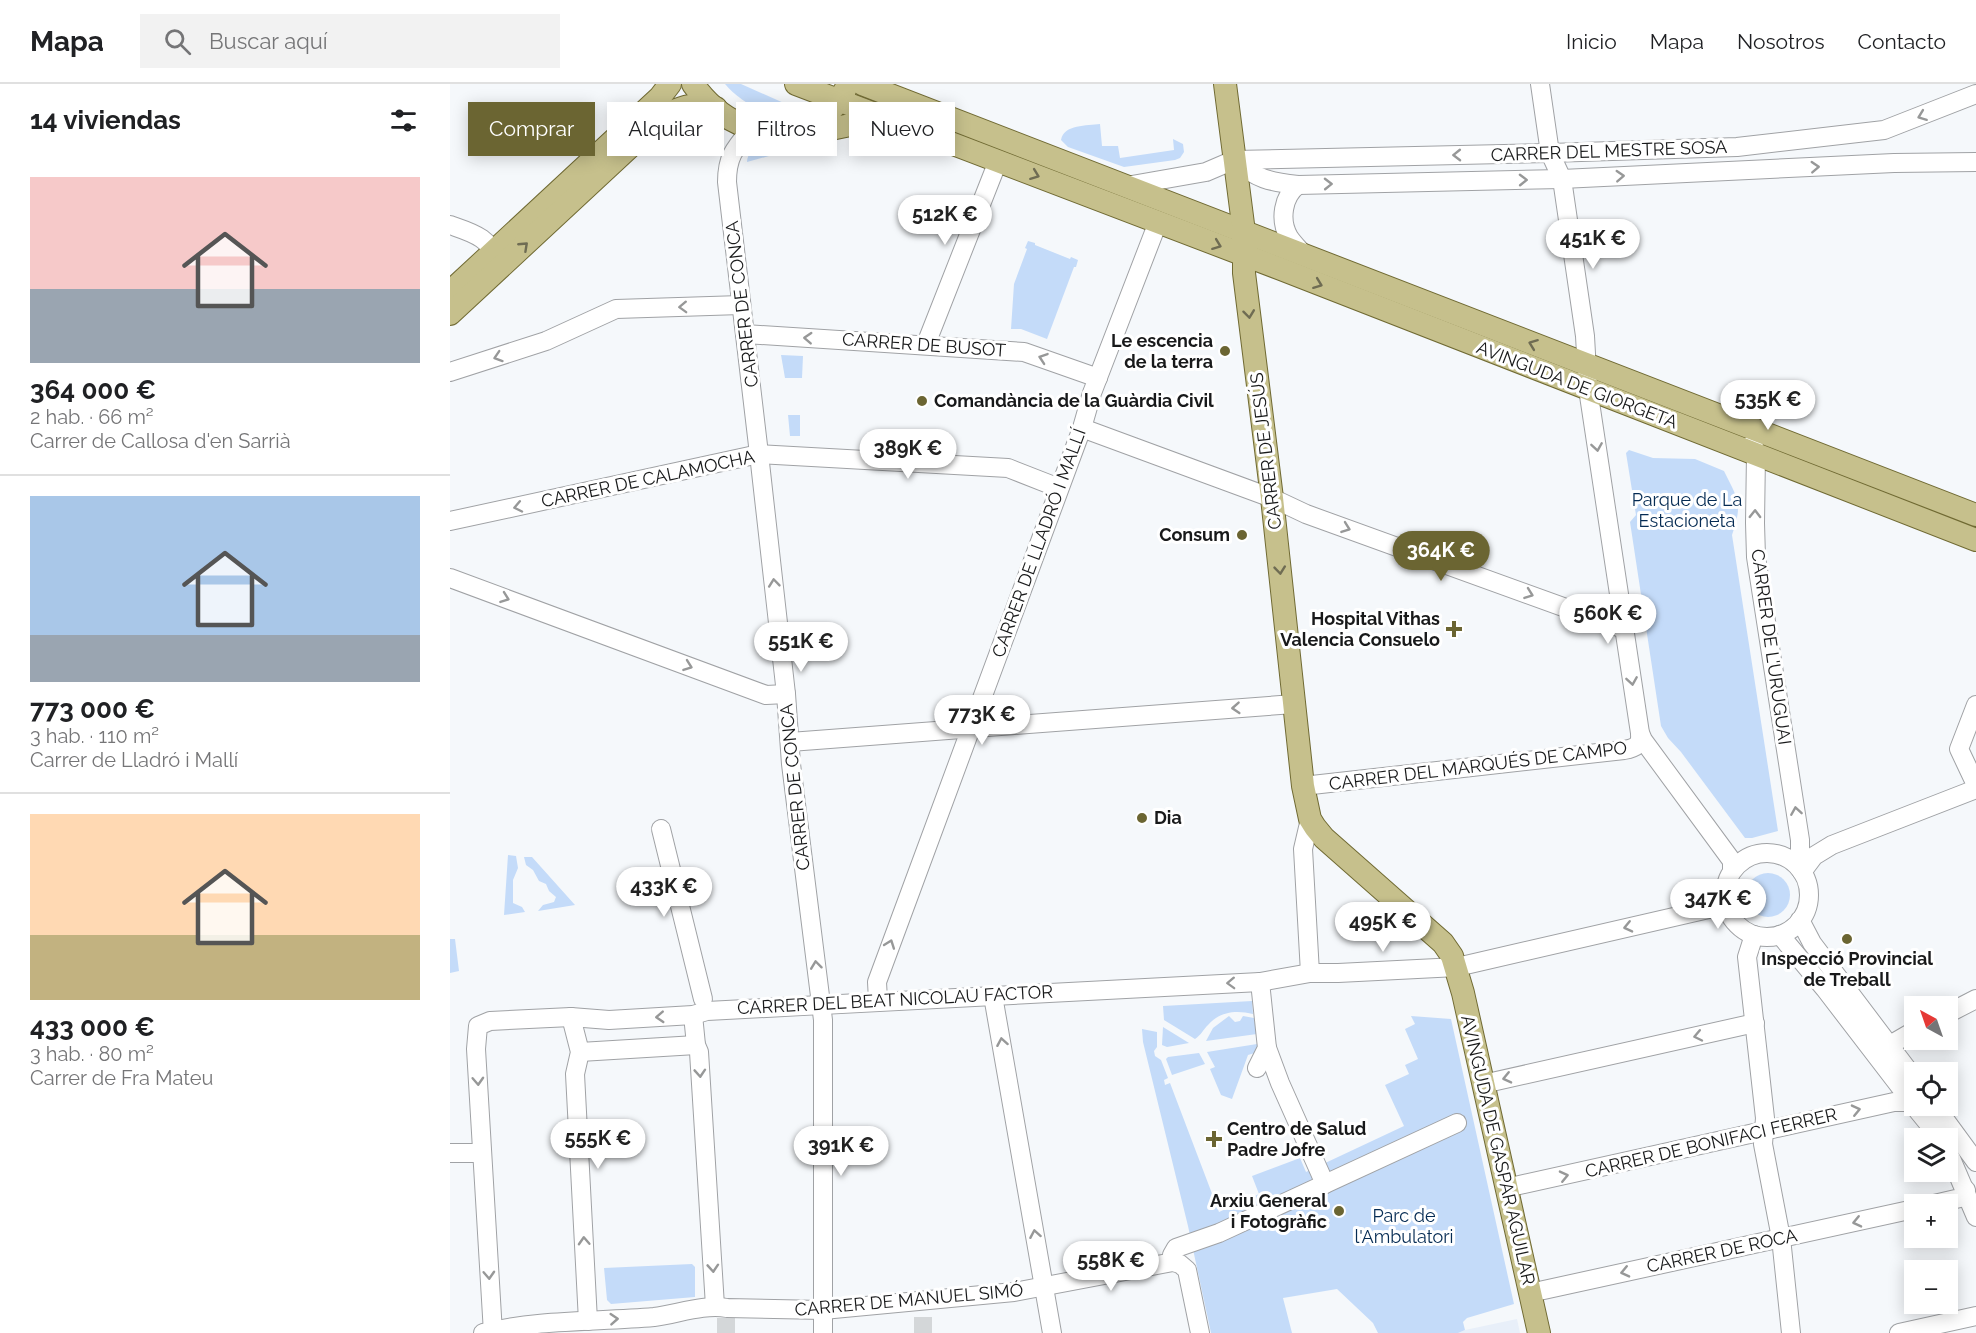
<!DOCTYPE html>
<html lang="es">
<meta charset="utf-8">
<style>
:root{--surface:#fff;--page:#f2f2f2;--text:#202124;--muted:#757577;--line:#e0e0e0;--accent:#6b6532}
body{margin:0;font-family:Raleway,sans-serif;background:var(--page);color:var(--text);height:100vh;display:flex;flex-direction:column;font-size:22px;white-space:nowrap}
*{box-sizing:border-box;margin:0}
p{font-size:20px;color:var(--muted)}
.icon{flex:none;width:33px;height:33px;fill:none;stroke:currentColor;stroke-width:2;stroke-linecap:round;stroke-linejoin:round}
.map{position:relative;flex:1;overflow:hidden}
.details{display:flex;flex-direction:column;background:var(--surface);width:450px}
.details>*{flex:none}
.hud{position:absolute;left:18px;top:18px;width:570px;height:54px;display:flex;gap:12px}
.needle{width:39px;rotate:320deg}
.fabs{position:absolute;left:1454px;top:912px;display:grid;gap:12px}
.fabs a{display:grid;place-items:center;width:54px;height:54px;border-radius:0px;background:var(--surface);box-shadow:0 3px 15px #0003;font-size:30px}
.price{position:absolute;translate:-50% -51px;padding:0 14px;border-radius:21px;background:#fff;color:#222;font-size:20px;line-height:39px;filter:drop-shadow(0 2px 3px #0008)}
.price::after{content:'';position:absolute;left:50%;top:36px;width:18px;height:14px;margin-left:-9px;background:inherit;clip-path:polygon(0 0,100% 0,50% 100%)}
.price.active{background:var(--accent);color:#fff}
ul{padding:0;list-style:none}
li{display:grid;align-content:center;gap:12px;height:318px;padding:0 30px}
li+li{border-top:2px solid var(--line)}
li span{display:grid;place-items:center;height:186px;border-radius:0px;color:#555}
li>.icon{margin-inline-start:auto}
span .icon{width:108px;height:108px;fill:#fffc;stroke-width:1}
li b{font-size:26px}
h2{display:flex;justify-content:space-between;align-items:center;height:72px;padding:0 30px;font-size:26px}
.chip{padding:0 21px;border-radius:0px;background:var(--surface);box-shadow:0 3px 15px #0003;font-size:21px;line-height:54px}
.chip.active{background:var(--accent);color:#fff}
header{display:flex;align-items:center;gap:36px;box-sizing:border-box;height:84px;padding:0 30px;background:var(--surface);border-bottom:2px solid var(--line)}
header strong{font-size:28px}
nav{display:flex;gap:33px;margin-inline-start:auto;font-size:21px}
.search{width:420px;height:54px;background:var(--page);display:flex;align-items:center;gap:15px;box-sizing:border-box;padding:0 21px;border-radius:0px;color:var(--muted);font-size:22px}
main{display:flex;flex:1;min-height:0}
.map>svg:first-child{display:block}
.built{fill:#e8eff9}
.green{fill:#c4dbf9}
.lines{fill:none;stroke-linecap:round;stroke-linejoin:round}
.minor-tunnel{stroke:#d4d7d9;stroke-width:18;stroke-dasharray:18 9;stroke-linecap:butt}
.minor-casing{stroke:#a0a2a5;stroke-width:20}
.major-casing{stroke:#706a33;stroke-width:24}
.minor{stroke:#fff;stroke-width:18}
.major{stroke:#c6c08c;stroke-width:22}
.oneway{stroke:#979898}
.oneway2{stroke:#6f6c53}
.poi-dot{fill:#6b6532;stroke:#fff;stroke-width:2}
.labels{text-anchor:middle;stroke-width:6;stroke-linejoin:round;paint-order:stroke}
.street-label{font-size:18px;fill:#18191a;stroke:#fff}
.poi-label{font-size:18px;font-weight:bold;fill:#18191a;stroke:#fff;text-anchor:end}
.park-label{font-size:18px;fill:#052b53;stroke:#fff}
</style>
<header>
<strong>Mapa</strong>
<div class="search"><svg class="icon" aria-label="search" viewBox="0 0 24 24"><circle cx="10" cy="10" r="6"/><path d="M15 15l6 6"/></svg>Buscar aquí</div>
<nav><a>Inicio</a><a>Mapa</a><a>Nosotros</a><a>Contacto</a></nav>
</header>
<main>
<section class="details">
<h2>14 viviendas<svg class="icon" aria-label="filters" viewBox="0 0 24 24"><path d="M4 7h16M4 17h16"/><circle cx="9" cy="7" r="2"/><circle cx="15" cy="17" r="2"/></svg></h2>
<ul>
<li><span style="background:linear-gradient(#f6c9c9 60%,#9aa5b1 0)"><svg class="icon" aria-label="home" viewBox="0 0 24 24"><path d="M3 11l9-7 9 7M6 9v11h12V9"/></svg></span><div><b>364 000 €</b><p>2 hab. · 66 m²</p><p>Carrer de Callosa d'en Sarrià</p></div></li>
<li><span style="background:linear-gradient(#a9c7e8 75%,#9aa5b1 0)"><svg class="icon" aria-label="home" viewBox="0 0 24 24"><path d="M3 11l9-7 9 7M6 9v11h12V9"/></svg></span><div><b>773 000 €</b><p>3 hab. · 110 m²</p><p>Carrer de Lladró i Mallí</p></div></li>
<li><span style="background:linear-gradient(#ffd9b3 65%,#c2b280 0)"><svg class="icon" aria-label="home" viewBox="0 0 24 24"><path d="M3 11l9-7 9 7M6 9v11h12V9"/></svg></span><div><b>433 000 €</b><p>3 hab. · 80 m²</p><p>Carrer de Fra Mateu</p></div></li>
</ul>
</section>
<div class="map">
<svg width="1526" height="1249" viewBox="0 0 1526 1249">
<rect width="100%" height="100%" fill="#f5f8fb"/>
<polygon class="built" points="1067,1235 1070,1249 1008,1249 1015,1246"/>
<g class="green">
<path d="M 275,0 L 291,0 L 345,24 C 323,39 290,18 275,0 Z"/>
<path d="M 650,40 L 652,62 L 668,62 L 670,74 L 724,66 L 723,55 L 733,60 L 734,68 L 730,74 L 725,76 L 674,83 L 618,63 L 611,56 C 614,40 637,42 650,40 Z"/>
<path d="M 316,61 L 319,72 L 297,78 C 297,68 306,62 316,61 Z"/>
<polygon points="578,157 585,159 585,161 620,175 621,173 628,176 626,183 624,183 597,255 571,245 561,245 564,200 577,165 575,164"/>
<polygon points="331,271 353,272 352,294 335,294"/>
<polygon points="338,331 350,331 350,352 340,352"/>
<path d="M 1179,366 L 1203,374 L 1245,375 L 1274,387 C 1288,415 1293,420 1282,451 L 1328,747 L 1302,754 L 1295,754 L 1231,668 L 1218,654 L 1211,642 L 1180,438 L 1186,431 L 1176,369 Z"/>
<polygon points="58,771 66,772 68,784 63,796 63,819 72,823 75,828 54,831"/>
<polygon points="74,773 82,773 125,821 88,827 93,821 104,818 106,813 99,807 96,800 89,797 83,786 76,781"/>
<circle cx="1318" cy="811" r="22"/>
<polygon points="0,855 5,855 9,887 0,889"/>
<path d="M 802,917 L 803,930 C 787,926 770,927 758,941 C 753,946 751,951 745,955 L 714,936 L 713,922 Z"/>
<polygon points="779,932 785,938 790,937 793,932 804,934 807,950 756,957 763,944"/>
<polygon points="961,932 1001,935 1064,1220 1017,1234 1013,1238 1015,1246 1008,1249 928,1249 923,1239 887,1205 833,1214 842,1249 761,1249 738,1142 693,958 692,945 707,948 707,963 704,967 705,972 711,976 718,994 714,996 715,1001 720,999 769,1128 809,1110 802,1092 850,1074 856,1088 954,1042 935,1001 959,990 955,981 968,975 955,945 965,940"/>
<polygon points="713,943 739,959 717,963 712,961"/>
<polygon points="807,960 808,968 798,971 782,1015 771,1011 760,985 765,983 757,968"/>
<polygon points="749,969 755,980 722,991 716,975 718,973"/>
<polygon points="242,1180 245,1183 245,1213 161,1220 157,1216 154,1184"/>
</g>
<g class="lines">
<g class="minor-tunnel">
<polyline points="276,1249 276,1234"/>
<polyline points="473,1249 473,1233"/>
</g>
<g class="minor-casing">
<g id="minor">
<polyline points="1090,0 1100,69 1112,95 1135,252 1138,305 1190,649 1193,656 1282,777 1282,787"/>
<path d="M 301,45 C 285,64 277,72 277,98 L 309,370 L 336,610 L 341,680 L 373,936 L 373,1249"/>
<path d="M 784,76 C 806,95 820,98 848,101 L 1112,95 L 1444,79 L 1526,78"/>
<path d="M 848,101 C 833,112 829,136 839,153 C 843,159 849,165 854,171"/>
<polyline points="676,102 756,88 784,76 1100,69 1287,63 1434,46 1526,10"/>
<path d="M 0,141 C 20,148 44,154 45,179"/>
<polyline points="295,250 574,268 648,294"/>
<polyline points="476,260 548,77"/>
<polyline points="0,288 96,257 166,225 291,221"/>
<polyline points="632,344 822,414 856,430 1174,545"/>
<polyline points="1303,359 1306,370 1305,439 1306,473 1350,756 1350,785"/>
<polyline points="0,437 309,370 558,384 609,404"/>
<polyline points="0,494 316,611 336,610"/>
<polyline points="1526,621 1509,665 1526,701"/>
<polyline points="340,658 844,620"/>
<path d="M 853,702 L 1174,666 C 1186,664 1191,661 1190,649"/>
<polyline points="211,745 253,915"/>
<circle cx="1317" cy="811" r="42"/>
<polyline points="1352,788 1364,772 1382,761 1526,705"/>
<polyline points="1350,836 1362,859 1464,994"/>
<polyline points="1304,851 1297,873 1315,1034 1313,1060 1331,1154 1341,1249"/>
<polyline points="1330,851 1375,905 1464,1021"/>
<polyline points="860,889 853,765 860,735"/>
<polyline points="543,912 602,1249"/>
<polyline points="428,916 427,898 632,344 642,309 708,138"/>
<polyline points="1497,930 1526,915"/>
<polyline points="243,931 246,961 249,968 265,1222"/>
<polyline points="121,933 130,968 125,990 138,1237"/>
<polyline points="1440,961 1464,947"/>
<polyline points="817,964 830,999 875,1100"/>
<polyline points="130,968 246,961"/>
<polyline points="807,984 817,964 810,898"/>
<polyline points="1033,1000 1305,939"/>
<polyline points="1464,1022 1490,1054"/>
<polyline points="1485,1022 1526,1078"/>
<polyline points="1497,1065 1526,1133"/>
<polyline points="0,1069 32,1069"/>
<polyline points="1056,1104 1444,1018 1457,1018 1465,1022"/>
<polyline points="1484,1120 1510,1114 1516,1106"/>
<polyline points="723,1178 722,1171 726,1164 769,1149 1007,1039"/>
<polyline points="1080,1209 1464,1125"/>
<path d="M 33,1249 C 89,1235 147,1238 204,1233 C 228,1230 253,1220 277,1224 L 373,1226 L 564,1208 L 723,1178 L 730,1180 L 737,1186 L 750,1249"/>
<polyline points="43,1249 26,965 28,942 40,937 121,933 159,936 243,931 257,927 810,898 860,889 888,889 1007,883 1276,821"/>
<polyline points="1449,1249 1526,1232"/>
</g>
</g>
<g class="major-casing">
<g id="major">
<path d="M 243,0 C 271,40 318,61 363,38 C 378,31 388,21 395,6"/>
<polyline points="346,0 831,185 1526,456"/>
<polyline points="412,0 1526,431"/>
<polyline points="775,0 794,148 794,189 822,414 853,702 860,735 865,743 874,754 993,859 1002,872 1013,909 1089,1249"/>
<polyline points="352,51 405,40 432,32"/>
<polyline points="0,208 210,13 220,0"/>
<path d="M 0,230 L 211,34 C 227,24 247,17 266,24"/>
</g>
</g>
<use href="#minor" class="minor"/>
<use href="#major" class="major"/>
</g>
<defs><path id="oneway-chevron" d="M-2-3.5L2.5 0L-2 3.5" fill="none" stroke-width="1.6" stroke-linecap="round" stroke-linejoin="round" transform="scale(1.5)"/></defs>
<g class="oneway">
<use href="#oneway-chevron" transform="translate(1472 32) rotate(159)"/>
<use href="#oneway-chevron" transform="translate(1007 71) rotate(179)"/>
<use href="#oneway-chevron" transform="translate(1365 83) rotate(-3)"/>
<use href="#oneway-chevron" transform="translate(1170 92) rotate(-3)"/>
<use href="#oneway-chevron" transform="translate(1073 96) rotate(-1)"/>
<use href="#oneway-chevron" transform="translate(878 100) rotate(-1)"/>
<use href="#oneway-chevron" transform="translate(233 223) rotate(178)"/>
<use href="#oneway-chevron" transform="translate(358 254) rotate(-177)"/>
<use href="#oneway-chevron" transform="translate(48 273) rotate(162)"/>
<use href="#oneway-chevron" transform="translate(593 274) rotate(-161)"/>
<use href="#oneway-chevron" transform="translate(1147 363) rotate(81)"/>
<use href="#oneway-chevron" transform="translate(68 423) rotate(168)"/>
<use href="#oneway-chevron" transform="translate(1305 430) rotate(-89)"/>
<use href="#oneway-chevron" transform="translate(896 444) rotate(20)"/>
<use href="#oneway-chevron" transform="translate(324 499) rotate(-96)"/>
<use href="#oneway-chevron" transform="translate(1079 510) rotate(20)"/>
<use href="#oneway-chevron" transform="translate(55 514) rotate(20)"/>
<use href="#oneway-chevron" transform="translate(238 582) rotate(20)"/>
<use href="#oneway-chevron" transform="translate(1182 597) rotate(81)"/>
<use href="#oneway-chevron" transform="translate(786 624) rotate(176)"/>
<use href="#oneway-chevron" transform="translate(1346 727) rotate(-99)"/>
<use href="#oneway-chevron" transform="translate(1178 843) rotate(167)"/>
<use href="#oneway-chevron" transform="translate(440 860) rotate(-70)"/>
<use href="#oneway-chevron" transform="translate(366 881) rotate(-97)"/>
<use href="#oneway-chevron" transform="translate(781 899) rotate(178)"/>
<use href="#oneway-chevron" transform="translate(210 933) rotate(177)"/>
<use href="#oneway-chevron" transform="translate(1248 952) rotate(168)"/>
<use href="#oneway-chevron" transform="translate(552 958) rotate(-100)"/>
<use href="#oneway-chevron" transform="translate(250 989) rotate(86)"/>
<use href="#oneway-chevron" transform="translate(1057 994) rotate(167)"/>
<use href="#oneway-chevron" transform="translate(28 997) rotate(87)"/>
<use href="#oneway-chevron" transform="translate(1406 1026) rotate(-13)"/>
<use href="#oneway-chevron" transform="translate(1114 1092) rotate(-13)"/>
<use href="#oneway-chevron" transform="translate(1407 1138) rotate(167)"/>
<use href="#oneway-chevron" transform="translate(585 1150) rotate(-100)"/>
<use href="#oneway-chevron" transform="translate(134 1157) rotate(-93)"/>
<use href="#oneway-chevron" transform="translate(263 1184) rotate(86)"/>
<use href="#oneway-chevron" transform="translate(1175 1188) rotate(167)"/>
<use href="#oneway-chevron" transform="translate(39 1191) rotate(87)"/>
<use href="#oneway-chevron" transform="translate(164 1235) rotate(-4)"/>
</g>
<g class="oneway2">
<use href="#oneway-chevron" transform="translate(585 91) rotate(21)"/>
<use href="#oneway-chevron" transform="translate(767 161) rotate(21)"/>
<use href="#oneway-chevron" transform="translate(74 162) rotate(-43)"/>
<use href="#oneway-chevron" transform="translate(868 200) rotate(21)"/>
<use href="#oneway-chevron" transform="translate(799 230) rotate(83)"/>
<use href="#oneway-chevron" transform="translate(1083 260) rotate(-159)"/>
<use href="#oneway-chevron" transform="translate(830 486) rotate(84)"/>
</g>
<g class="poi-dot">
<circle cx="775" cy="267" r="6"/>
<circle cx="472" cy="317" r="6"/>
<circle cx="792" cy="451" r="6"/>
<path d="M1001 536h6v6h6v6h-6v6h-6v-6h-6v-6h6z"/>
<circle cx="692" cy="734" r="6"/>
<circle cx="1397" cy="855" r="6"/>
<path d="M761 1046h6v6h6v6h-6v6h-6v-6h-6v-6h6z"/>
<circle cx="889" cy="1127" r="6"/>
</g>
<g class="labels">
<g class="street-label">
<text transform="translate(1159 67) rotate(-2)" y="6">CARRER DEL MESTRE SOSA</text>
<text transform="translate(292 220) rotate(-97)" y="6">CARRER DE CONCA</text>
<text transform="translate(474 261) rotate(4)" y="6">CARRER DE BUSOT</text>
<text transform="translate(1127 301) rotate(21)" y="6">AVINGUDA DE GIORGETA</text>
<text transform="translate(816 367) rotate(-97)" y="6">CARRER DE JESÚS</text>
<text transform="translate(198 395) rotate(-12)" y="6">CARRER DE CALAMOCHA</text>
<text transform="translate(589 459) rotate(-70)" y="6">CARRER DE LLADRÓ I MALLÍ</text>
<text transform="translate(1321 563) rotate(82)" y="6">CARRER DE L'URUGUAI</text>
<text transform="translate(1028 682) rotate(-7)" y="6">CARRER DEL MARQUÉS DE CAMPO</text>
<text transform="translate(345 703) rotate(-96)" y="6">CARRER DE CONCA</text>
<text transform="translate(445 916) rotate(-3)" y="6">CARRER DEL BEAT NICOLAU FACTOR</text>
<text transform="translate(1261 1059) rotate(-13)" y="6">CARRER DE BONIFACI FERRER</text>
<text transform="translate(1048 1066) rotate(77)" y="6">AVINGUDA DE GASPAR AGUILAR</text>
<text transform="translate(1272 1167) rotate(-12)" y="6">CARRER DE ROCA</text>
<text transform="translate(459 1216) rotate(-5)" y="6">CARRER DE MANUEL SIMÓ</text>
</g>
<g class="poi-label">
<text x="763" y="263">Le escencia<tspan x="763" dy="21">de la terra</tspan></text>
<text x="484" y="323" text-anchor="start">Comandància de la Guàrdia Civil</text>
<text x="780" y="457">Consum</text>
<text x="990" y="541">Hospital Vithas<tspan x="990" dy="21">Valencia Consuelo</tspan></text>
<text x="704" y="740" text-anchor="start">Dia</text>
<text x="1397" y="881" text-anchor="middle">Inspecció Provincial<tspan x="1397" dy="21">de Treball</tspan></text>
<text x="777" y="1051" text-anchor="start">Centro de Salud<tspan x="777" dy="21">Padre Jofre</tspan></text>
<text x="877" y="1123">Arxiu General<tspan x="877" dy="21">i Fotogràfic</tspan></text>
</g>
<g class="park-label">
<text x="1237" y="422">Parque de La<tspan x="1237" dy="21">Estacioneta</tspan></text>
<text x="954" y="1138">Parc de<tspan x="954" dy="21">l'Ambulatori</tspan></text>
</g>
</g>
</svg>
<div class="fabs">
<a><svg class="needle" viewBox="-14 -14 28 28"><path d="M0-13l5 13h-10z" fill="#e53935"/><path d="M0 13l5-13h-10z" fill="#757577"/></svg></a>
<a><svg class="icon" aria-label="locate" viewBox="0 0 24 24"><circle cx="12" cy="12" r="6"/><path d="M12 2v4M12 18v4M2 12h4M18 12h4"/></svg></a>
<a><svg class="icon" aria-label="layers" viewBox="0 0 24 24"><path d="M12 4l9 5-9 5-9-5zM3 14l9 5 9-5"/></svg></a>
<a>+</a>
<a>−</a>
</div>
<b class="price" style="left:495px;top:162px">512K €</b>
<b class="price" style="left:1143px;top:186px">451K €</b>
<b class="price" style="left:1318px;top:347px">535K €</b>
<b class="price" style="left:458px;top:396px">389K €</b>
<b class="price active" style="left:991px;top:498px">364K €</b>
<b class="price" style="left:1158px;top:561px">560K €</b>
<b class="price" style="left:351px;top:589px">551K €</b>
<b class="price" style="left:532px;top:662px">773K €</b>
<b class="price" style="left:214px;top:834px">433K €</b>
<b class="price" style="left:1268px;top:846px">347K €</b>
<b class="price" style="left:933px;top:869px">495K €</b>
<b class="price" style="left:148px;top:1086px">555K €</b>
<b class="price" style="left:391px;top:1093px">391K €</b>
<b class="price" style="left:661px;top:1208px">558K €</b>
<div class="hud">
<a class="chip active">Comprar</a>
<a class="chip">Alquilar</a>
<a class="chip">Filtros</a>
<a class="chip">Nuevo</a>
</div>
</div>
</main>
